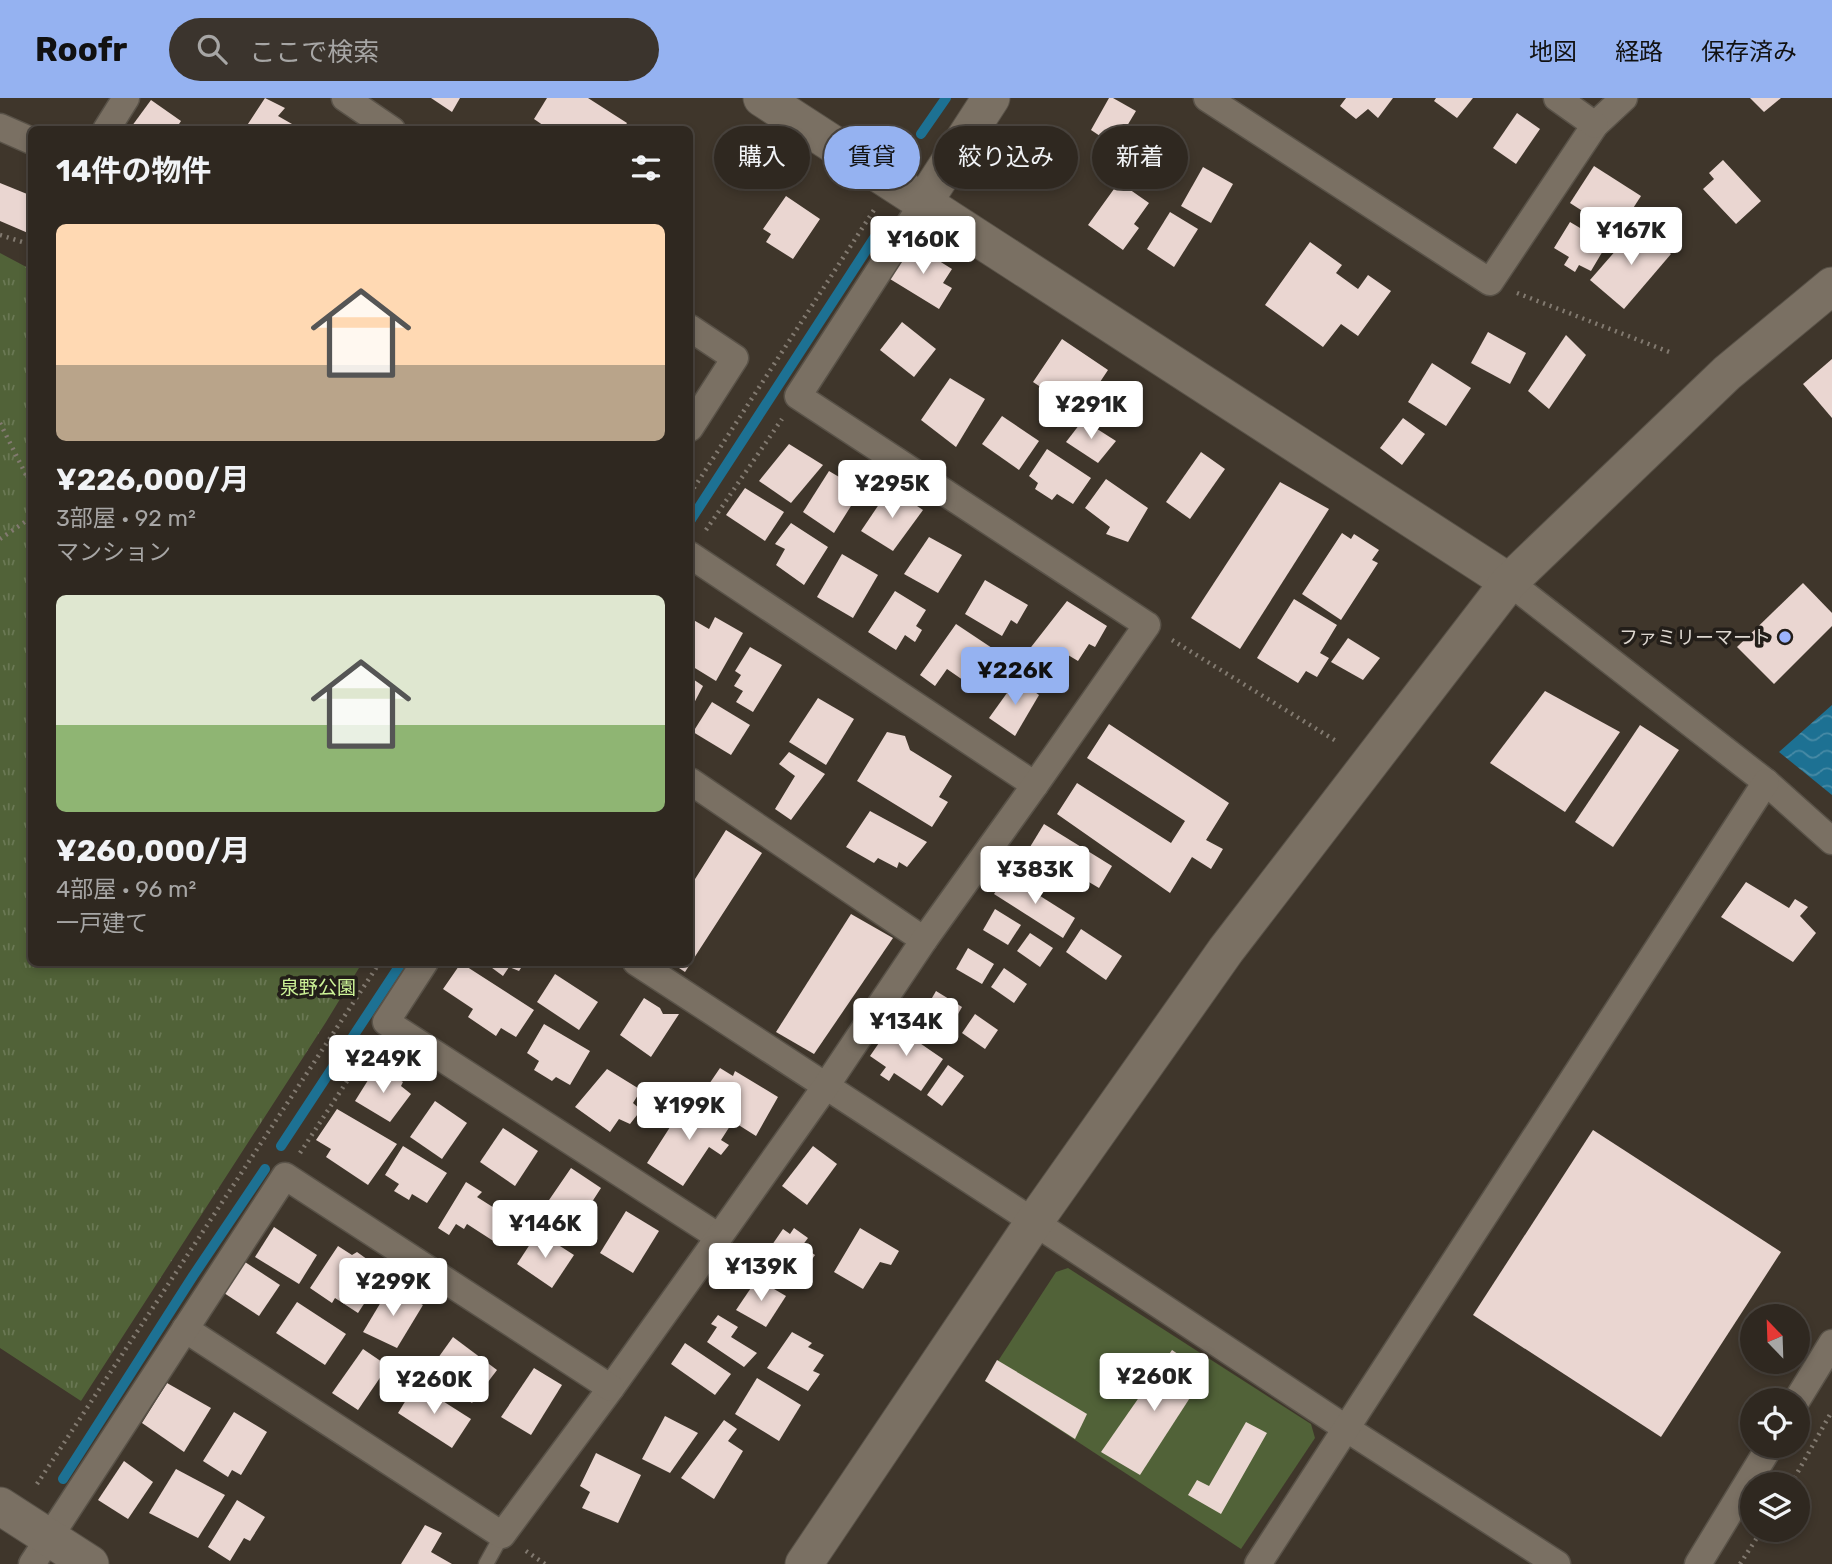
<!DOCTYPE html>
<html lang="ja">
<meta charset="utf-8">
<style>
:root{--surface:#2f2820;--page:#3b342d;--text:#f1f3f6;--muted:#a7a6a5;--line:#4a443e;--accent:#95b2f1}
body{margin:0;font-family:Rubik,"Noto Sans JP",sans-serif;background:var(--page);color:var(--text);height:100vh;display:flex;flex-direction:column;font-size:26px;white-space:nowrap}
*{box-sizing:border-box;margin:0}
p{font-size:23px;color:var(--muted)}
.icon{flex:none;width:38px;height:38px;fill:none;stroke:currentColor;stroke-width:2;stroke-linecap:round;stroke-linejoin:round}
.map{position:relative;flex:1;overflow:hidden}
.side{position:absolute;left:28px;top:28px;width:665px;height:840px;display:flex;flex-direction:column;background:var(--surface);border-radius:10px;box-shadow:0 4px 10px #0003,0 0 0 2px var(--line)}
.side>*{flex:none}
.guide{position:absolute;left:714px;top:28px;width:665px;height:63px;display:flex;gap:14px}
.needle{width:46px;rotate:337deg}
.buttons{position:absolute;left:1740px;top:1206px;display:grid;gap:14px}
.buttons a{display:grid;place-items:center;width:70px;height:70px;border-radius:50%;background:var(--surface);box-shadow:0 4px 10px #0003,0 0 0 2px var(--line);font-size:35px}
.price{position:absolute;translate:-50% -60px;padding:0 16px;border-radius:7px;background:#fff;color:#222;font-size:23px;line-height:46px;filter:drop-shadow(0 2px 4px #0008)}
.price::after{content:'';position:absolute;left:50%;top:42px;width:21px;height:16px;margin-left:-10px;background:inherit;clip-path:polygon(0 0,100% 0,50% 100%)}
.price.selected{background:var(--accent);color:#111}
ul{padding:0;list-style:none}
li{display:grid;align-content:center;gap:14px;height:371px;padding:0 28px}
li span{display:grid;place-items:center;height:217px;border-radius:10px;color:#555}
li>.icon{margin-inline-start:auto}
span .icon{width:126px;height:126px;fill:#fffc;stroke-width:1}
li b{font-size:30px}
h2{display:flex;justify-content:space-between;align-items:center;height:84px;padding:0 28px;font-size:30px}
.pill{padding:0 24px;border-radius:32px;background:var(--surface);box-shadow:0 4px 10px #0003,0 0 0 2px var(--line);font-size:24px;line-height:63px}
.pill.selected{background:var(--accent);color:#111}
header{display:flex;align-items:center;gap:42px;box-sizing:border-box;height:98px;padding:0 35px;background:var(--accent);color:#111}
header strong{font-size:33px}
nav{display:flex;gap:38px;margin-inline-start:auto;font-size:24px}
.search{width:490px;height:63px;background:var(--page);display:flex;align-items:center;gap:18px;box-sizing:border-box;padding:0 24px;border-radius:38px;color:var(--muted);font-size:26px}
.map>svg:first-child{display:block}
.park{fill:url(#park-tufts)}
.garden{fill:#516238}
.water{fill:url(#water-waves)}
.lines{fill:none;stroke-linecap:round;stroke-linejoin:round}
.stream{stroke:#1d7193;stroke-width:10}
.building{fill:#ead6d1}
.lane-casing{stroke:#595248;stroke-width:17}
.street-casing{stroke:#595248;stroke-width:29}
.secondary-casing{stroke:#595248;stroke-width:39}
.path{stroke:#827a70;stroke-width:4.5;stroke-dasharray:2 5;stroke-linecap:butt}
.lane{stroke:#7a7063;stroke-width:14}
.street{stroke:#7a7063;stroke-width:26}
.secondary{stroke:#7a7063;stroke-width:37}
.poi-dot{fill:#9cb4fd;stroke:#231e19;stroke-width:2.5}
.labels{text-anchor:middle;stroke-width:7;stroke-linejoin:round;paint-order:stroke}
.poi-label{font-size:19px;fill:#ddd7d0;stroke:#231e19;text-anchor:end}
.park-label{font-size:19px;fill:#cdf398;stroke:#231e19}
</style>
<header>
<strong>Roofr</strong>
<div class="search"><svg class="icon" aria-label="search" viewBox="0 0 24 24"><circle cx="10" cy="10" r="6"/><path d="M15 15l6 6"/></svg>ここで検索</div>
<nav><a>地図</a><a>経路</a><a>保存済み</a></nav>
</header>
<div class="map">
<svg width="1832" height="1466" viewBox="0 0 1832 1466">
<defs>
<pattern id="park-tufts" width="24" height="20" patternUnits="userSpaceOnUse" patternTransform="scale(1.75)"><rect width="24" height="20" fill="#516238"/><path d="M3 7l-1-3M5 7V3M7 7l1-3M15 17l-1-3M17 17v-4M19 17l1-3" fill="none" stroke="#6a7854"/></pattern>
<pattern id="water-waves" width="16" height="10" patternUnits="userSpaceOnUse" patternTransform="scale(1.75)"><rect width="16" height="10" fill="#1d7193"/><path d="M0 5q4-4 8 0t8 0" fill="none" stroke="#488ba6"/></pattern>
</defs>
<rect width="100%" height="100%" fill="#3f362b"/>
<polygon class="park" points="0,155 32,172 32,864 362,865 326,924 81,1303 0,1250"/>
<polygon class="garden" points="1068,1170 1311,1326 1315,1340 1241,1451 985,1283 1056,1174"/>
<polygon class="water" points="1832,607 1832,697 1779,654"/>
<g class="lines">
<g class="stream">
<polyline points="921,36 946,0"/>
<polyline points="690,423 880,131"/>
<polyline points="281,1048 402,864"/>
<polyline points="63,1381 193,1178 265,1071"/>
</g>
</g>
<g class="building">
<polygon points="265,0 285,10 278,18 292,26 288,32 244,32"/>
<polygon points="431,0 460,0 452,14"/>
<polygon points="547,0 588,0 627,25 622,32 550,32 534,21"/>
<polygon points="1109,0 1113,0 1136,13 1115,48 1091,32"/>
<polygon points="1346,0 1393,0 1378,20 1368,11 1356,21 1340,8"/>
<polygon points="1436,0 1473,0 1457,20 1434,3"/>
<polygon points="1750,0 1781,0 1764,14"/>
<polygon points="151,2 181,23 175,32 129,32"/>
<polygon points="1517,15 1540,31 1516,66 1493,50"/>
<polygon points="1015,27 1043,44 1018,82 989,63"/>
<polygon points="1723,62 1761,103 1736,126 1703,91 1714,81 1709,75"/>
<polygon points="1594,68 1641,98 1617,135 1570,105"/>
<polygon points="1203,69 1233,86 1211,125 1181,108"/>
<polygon points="1119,84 1149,105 1134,126 1139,130 1123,152 1088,127"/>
<polygon points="0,85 32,98 32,124 28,135 0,123"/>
<polygon points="786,98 820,121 793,161 766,144 771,136 763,131"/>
<polygon points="1170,114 1198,131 1174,169 1147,151"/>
<polygon points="1570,124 1607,146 1591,173 1579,167 1575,174 1564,167 1569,159 1554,150"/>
<polygon points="1638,127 1671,156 1624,211 1590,182"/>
<polygon points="1310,144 1342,167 1336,175 1358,191 1368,177 1391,193 1358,238 1341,226 1323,249 1265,207"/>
<polygon points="912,146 952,171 943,185 952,190 939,211 890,181"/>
<polygon points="902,224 936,251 914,279 880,252"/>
<polygon points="1488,234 1526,255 1510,286 1471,265"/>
<polygon points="1566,237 1586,257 1549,311 1528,293"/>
<polygon points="1062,241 1108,272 1100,284 1105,288 1088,313 1074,304 1071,309 1033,284"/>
<polygon points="1832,261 1832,320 1803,286"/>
<polygon points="1432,265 1471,290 1446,328 1408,304"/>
<polygon points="950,280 985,301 956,349 921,322"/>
<polygon points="1002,318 1039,343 1019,372 982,346"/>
<polygon points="1403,320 1425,336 1402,367 1380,350"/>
<polygon points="1083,322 1116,343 1098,365 1066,344"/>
<polygon points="789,346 823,367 791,405 759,383"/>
<polygon points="1047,351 1091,380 1073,406 1057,396 1052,402 1035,391 1038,385 1029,378"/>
<polygon points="1201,354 1225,371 1190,421 1166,404"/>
<polygon points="829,373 861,392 834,435 803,414"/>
<polygon points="1106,381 1148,410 1128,444 1106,436 1110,429 1085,410"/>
<polygon points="1280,384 1329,411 1240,551 1191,520"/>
<polygon points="745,390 784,414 765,443 726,417"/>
<polygon points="890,390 923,412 893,453 861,433"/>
<polygon points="791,425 828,449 804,487 776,467 785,451 775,446"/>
<polygon points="1342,435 1351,441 1354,436 1379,452 1372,462 1378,465 1341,522 1302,496"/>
<polygon points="929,439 962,457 938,495 904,476"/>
<polygon points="842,456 878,477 853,520 817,499"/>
<polygon points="985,482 1028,507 1017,526 1011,522 1002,538 965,516"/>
<polygon points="1803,485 1832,515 1832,528 1774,586 1737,549"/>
<polygon points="895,493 926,512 916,528 922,532 915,544 905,537 896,552 868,534"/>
<polygon points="1294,501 1337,527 1320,555 1329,560 1317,579 1306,573 1298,585 1257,560"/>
<polygon points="1067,503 1107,528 1095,549 1089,546 1078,563 1063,554 1053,570 1028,553"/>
<polygon points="715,519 743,535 716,583 690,567 690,520 709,531"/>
<polygon points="956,526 998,554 973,589 947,571 935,588 920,577"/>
<polygon points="1348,540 1380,560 1363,582 1331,564"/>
<polygon points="750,549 782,567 753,614 736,604 743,593 734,588 741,577 735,573"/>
<polygon points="690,579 703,588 692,609 690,607"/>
<polygon points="1017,581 1039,597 1015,638 989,620"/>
<polygon points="1545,593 1620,634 1565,714 1490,665"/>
<polygon points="818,600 854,621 826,667 789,644"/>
<polygon points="712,604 750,627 731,657 693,634"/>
<polygon points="1109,626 1229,705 1206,742 1223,751 1211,771 1192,759 1170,795 1057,716 1077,685 1171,745 1185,723 1087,660"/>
<polygon points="1640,627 1679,652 1613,749 1575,724"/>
<polygon points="887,634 905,638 910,652 952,678 939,699 948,704 932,729 857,683"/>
<polygon points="789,654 825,676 791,722 775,711 795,678 779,666"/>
<polygon points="870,713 927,744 907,769 899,764 897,770 878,760 874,765 846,749"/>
<polygon points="1044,726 1112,768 1099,790 1030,749"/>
<polygon points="726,732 762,755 685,874 670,864 690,864 690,789"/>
<polygon points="1007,777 1075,820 1063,840 994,796"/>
<polygon points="1746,784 1789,810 1795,801 1808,809 1800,818 1816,835 1793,864 1721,819"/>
<polygon points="995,811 1021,827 1008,847 983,832"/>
<polygon points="851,816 893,840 814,956 776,934"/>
<polygon points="1081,831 1122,858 1106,882 1066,854"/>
<polygon points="1030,835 1053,850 1040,869 1017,853"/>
<polygon points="968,850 994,866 982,886 956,871"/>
<polygon points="484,864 525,864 519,873 509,869 503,878"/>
<polygon points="461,865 534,912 516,939 501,930 496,938 468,919 473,911 443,891"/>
<polygon points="1004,870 1027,886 1014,905 991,889"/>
<polygon points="555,876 598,904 579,932 537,904"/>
<polygon points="936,893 962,909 950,930 924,914"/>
<polygon points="644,900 660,910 663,916 679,916 651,959 620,937"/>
<polygon points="975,916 998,932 985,951 962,935"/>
<polygon points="544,926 590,953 570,987 556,979 552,983 534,972 539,963 527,955"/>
<polygon points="892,926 943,961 921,993 894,975 889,983 880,977 886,969 870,958"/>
<polygon points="948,967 964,978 942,1008 927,997"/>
<polygon points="720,970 733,978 735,973 778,999 756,1038 710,1009 717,1001 703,995"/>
<polygon points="375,971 386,979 390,976 403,984 401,988 411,996 390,1024 355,1003"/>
<polygon points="607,971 641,992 633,1005 641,1012 630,1026 619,1021 610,1034 575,1009"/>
<polygon points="688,1001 730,1028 721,1042 729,1047 721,1057 709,1049 683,1088 647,1065"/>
<polygon points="435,1003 467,1025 442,1061 410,1039"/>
<polygon points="337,1011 397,1046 368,1087 326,1059 331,1051 316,1042"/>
<polygon points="503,1030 538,1053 515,1088 480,1064"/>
<polygon points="1593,1032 1781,1154 1661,1339 1473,1217"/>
<polygon points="403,1048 447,1075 427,1105 412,1096 409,1102 394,1093 399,1086 385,1077"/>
<polygon points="813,1048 837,1066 807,1107 782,1088"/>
<polygon points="571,1070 601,1090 581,1121 574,1117 565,1130 548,1119 554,1109 547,1105"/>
<polygon points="466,1084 482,1094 477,1099 513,1122 498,1146 467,1126 464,1131 456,1126 449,1137 438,1130"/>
<polygon points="626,1113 659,1133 633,1175 600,1155"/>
<polygon points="274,1129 317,1157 299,1186 255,1159"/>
<polygon points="794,1130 808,1140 802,1148 815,1157 795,1186 761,1163 783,1131 790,1136"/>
<polygon points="860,1130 899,1153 891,1167 880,1164 863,1191 834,1174"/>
<polygon points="538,1134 574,1157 552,1190 517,1166"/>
<polygon points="338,1148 352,1157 357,1154 371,1164 369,1168 383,1177 358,1215 335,1200 332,1205 310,1190"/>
<polygon points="245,1164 280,1187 259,1218 224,1195"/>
<polygon points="757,1181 786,1198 766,1229 736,1212"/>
<polygon points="390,1189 423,1207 397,1250 363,1234"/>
<polygon points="297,1204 346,1236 325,1267 276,1235"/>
<polygon points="718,1217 738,1229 731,1239 757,1255 744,1269 707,1244 717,1229 711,1226"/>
<polygon points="792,1234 812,1245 808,1249 824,1257 813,1273 820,1276 808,1293 767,1270"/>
<polygon points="453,1239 497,1272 472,1305 428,1274"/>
<polygon points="685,1245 731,1276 715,1297 671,1266"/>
<polygon points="363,1251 388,1268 358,1312 332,1295"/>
<polygon points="1172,1252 1206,1275 1140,1377 1101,1354"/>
<polygon points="997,1262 1087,1316 1075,1341 985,1283"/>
<polygon points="534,1270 562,1287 531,1337 501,1319"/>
<polygon points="757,1280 801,1307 779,1343 735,1316"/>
<polygon points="167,1285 211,1310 184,1354 142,1325"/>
<polygon points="416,1286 471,1321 452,1350 398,1315"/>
<polygon points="234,1314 267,1334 241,1377 232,1372 228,1379 203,1363"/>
<polygon points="665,1318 698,1335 670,1375 642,1361"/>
<polygon points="724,1322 737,1331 728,1343 743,1353 714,1401 681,1380"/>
<polygon points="1246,1324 1267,1335 1221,1416 1188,1397 1197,1382 1209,1388"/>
<polygon points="596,1355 641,1377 618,1425 582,1410 590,1394 580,1388"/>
<polygon points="124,1363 153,1384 128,1421 98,1402"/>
<polygon points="176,1371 225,1397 198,1440 149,1415"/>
<polygon points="237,1402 265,1419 250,1443 244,1440 230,1463 208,1449"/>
<polygon points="425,1427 442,1435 431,1454 452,1466 401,1466"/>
</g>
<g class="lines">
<g class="lane-casing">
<polyline id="lane" points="486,1466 502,1437"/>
</g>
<g class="street-casing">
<g id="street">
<polyline points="345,0 392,32"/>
<polyline points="1207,0 1490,184 1595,27 1624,0"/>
<polyline points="1557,0 1595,27"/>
<polyline points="0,29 32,43"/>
<polyline points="106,32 126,0"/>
<polyline points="690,230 735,260 690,330"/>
<polyline points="690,457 1035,687"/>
<polyline points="1509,484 1766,684 1832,743"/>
<polyline points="690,683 924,842"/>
<polyline points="425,864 386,924 719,1139"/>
<polyline points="636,864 1034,1124 1347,1331 1557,1466"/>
<polyline points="185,1231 502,1437 611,1290 719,1139 826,988 924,842 1035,687 1147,527 798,298 923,105"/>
<polyline points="1797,1302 1832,1245"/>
<polyline points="32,1466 285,1078 611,1290"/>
<polyline points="1258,1466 1766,684"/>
<polyline points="1698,1466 1770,1348"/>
</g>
</g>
<g class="secondary-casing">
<g id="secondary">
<polyline points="762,0 1509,484"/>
<polyline points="923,105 991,0"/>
<polyline points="0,1408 90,1466"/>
<polyline points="804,1466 1034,1124 1226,852 1509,484 1727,275 1832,188"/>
</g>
</g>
<g class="path">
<polyline points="0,137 32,147"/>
<polyline points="1517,195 1672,255"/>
<polyline points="0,325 32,389"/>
<polyline points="690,396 874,112"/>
<polyline points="706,432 782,321"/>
<polyline points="0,441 32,419"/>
<polyline points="1172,542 1336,643"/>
<polyline points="300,1055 370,948"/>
<polyline points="37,1386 380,864"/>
<polyline points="1791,1386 1832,1313"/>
<polyline points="526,1453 545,1466"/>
<polyline points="1740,1466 1762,1432"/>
</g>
<use href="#lane" class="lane"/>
<use href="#street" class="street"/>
<use href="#secondary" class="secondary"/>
</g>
<circle class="poi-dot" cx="1785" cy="539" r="7"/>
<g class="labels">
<g class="poi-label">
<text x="1771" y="546">ファミリーマート</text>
</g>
<g class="park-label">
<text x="318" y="896">泉野公園</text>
</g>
</g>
</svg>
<div class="buttons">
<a><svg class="needle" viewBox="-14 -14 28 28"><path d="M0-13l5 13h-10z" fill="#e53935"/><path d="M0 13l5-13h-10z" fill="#a7a6a5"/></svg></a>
<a><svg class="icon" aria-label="locate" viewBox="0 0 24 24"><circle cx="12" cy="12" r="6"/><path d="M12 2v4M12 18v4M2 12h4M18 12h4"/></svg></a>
<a><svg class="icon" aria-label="layers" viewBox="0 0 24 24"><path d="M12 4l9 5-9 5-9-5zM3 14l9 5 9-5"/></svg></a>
</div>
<b class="price" style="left:1631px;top:169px">¥167K</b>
<b class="price" style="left:923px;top:178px">¥160K</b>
<b class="price" style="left:1091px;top:343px">¥291K</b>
<b class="price" style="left:892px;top:422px">¥295K</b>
<b class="price selected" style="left:1015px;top:609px">¥226K</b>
<b class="price" style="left:1035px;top:808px">¥383K</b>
<b class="price" style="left:906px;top:960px">¥134K</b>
<b class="price" style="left:383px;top:997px">¥249K</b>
<b class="price" style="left:689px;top:1044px">¥199K</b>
<b class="price" style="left:545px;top:1162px">¥146K</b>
<b class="price" style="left:761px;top:1205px">¥139K</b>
<b class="price" style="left:393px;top:1220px">¥299K</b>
<b class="price" style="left:1154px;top:1315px">¥260K</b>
<b class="price" style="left:434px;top:1318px">¥260K</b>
<div class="guide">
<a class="pill">購入</a>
<a class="pill selected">賃貸</a>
<a class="pill">絞り込み</a>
<a class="pill">新着</a>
</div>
<section class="side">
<h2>14件の物件<svg class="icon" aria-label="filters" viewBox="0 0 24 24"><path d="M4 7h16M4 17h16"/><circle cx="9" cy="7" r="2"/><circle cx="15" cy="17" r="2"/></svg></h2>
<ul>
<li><span style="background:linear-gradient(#ffd9b3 65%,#b9a48a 0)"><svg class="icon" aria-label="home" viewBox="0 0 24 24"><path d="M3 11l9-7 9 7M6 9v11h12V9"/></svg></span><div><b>¥226,000/月</b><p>3部屋 · 92 m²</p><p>マンション</p></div></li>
<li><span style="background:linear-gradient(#dfe7d0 60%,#8fb573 0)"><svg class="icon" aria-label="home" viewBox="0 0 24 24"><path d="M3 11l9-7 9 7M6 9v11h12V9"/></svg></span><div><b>¥260,000/月</b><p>4部屋 · 96 m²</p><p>一戸建て</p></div></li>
</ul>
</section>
</div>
